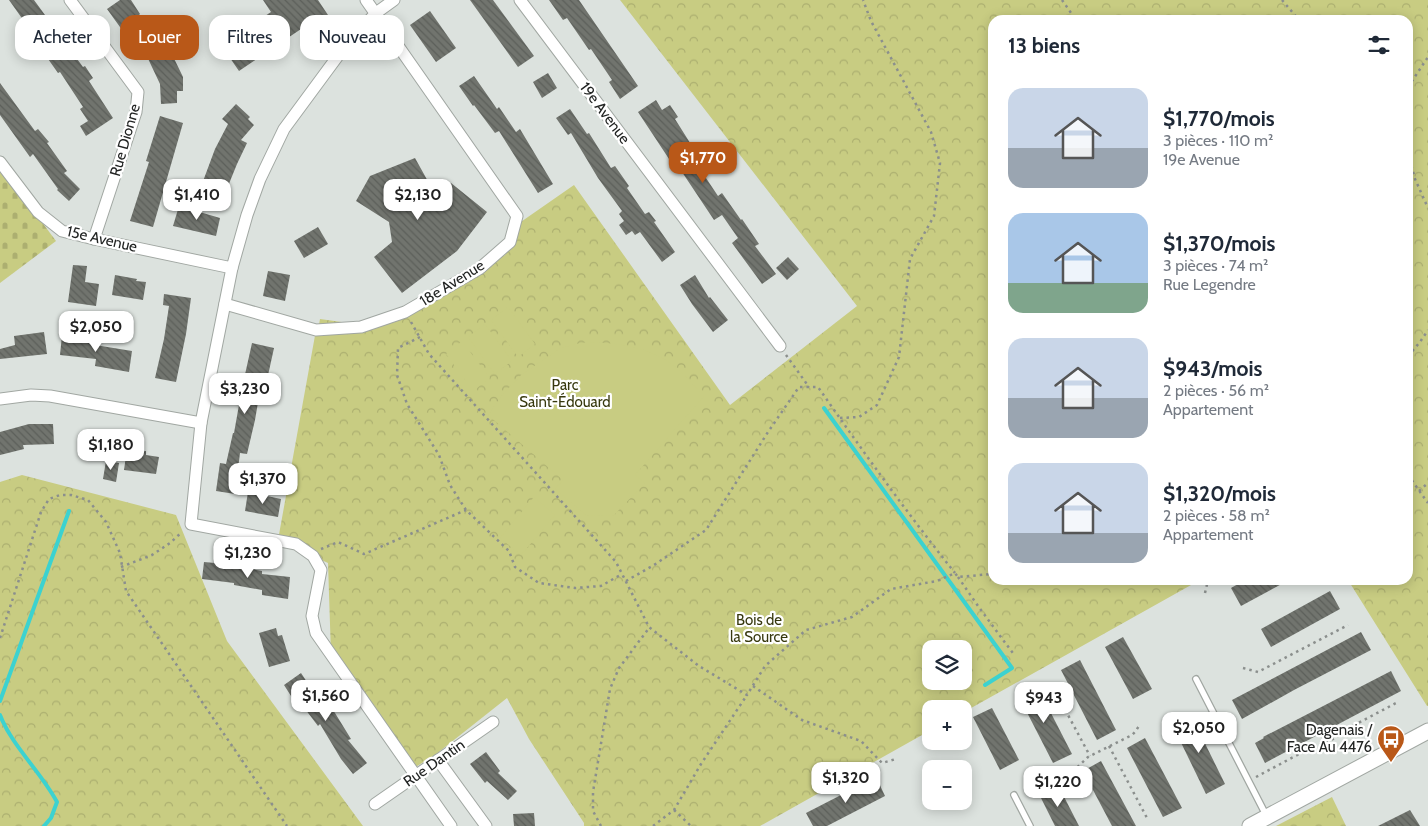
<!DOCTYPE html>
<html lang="fr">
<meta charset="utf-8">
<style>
:root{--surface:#fff;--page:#f6f6f7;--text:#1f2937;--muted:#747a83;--accent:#b95818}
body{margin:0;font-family:Cabin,sans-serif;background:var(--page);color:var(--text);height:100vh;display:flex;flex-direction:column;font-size:19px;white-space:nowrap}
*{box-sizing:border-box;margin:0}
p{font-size:16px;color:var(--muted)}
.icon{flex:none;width:28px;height:28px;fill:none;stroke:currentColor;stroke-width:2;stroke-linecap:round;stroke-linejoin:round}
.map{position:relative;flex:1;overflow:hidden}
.panel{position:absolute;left:988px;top:15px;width:425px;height:570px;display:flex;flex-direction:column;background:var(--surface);border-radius:15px;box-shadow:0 2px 12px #0003}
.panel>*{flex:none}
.guide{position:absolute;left:15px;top:15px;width:475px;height:45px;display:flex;gap:10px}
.buttons{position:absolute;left:922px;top:640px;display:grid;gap:10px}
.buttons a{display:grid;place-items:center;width:50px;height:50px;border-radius:10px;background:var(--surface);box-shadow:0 2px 12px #0003;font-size:25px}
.price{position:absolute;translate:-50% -42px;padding:0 11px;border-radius:10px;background:#fff;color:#222;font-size:16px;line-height:32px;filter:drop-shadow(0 1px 2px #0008)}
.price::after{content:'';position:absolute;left:50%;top:30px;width:15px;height:11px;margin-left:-8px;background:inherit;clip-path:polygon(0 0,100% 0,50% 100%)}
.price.on{background:var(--accent);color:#fff}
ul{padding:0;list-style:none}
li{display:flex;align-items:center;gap:15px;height:125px;padding:0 20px}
li span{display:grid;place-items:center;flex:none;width:140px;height:100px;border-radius:15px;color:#555}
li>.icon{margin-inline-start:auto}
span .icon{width:60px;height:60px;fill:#fffc;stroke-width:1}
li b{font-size:21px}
h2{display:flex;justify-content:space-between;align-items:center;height:60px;padding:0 20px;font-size:21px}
.pill{padding:0 18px;border-radius:15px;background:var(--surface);box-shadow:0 2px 12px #0003;font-size:18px;line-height:45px}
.pill.on{background:var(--accent);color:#fff}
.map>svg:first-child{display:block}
.forest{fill:url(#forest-crowns);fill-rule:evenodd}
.cemetery{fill:url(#cemetery-stones)}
.garden{fill:#c8cc82}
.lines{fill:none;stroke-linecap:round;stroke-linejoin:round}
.stream{stroke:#3cd2d0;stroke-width:4}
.building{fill:url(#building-back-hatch)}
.service-casing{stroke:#a1a7a2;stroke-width:8}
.minor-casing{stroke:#a1a7a2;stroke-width:13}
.secondary-casing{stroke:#a1a7a2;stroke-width:17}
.path{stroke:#8b8f8d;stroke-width:2.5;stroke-dasharray:2.5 4;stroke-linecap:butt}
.service{stroke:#fff;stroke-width:5.5}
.minor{stroke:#fff;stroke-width:11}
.secondary{stroke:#fff;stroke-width:15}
.labels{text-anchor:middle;stroke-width:4.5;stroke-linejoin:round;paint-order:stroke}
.street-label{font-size:15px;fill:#222423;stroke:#fff}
.park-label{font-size:15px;fill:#37380e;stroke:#fff}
.poi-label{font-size:15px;fill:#222423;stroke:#fff;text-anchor:end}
</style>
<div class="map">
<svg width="1428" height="826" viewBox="0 0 1428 826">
<defs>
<pattern id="forest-crowns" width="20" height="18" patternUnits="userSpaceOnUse" patternTransform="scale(1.25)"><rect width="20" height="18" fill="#c8cc82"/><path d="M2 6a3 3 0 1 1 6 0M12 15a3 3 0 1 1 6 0" fill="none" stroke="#acaf70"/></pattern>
<pattern id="cemetery-stones" width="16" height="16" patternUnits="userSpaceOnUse" patternTransform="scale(1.25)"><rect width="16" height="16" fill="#c8cc82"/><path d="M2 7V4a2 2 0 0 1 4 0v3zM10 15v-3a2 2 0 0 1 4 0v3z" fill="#acaf70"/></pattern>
<pattern id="building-back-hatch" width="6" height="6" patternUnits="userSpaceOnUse" patternTransform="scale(1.25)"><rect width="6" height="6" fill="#71746e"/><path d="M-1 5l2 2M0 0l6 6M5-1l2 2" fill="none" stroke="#5c5f5a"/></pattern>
</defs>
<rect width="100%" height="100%" fill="#dce2de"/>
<g class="forest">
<path d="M 620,0 L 1428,0 L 1428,706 L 1427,706 L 1348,580 L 1408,580 L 1408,20 L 992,20 L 992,580 L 1200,580 L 964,712 L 964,709 L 931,709 L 931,730 L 760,826 L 584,826 L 584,823 L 529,739 L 507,698 L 435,755 L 414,768 L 331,655 L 328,563 L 278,540 L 316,330 L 318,330 L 320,319 L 356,324 L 383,315 L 435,295 L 505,255 L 515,226 L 574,185 L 730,405 L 857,306 ZM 931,649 L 964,649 L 964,681 L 931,681 Z"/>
<polygon points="22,475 176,515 227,641 363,826 0,826 0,482"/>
<polygon points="1332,797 1346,826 1276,826"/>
</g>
<polygon class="cemetery" points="0,166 56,241 0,283"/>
<g class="garden">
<polygon points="508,307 535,344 518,357 491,320"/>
<polygon points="485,324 512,361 495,374 468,337"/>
<polygon points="462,341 490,378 473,391 446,354"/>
<path d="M 589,342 C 619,343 650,347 674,366 C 685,374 694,386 704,396 L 635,475 L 645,483 L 614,515 L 587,516 L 555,489 L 563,480 L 488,415 L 504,393 L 521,375 L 559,349 L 575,344 Z"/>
<polygon points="534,497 555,515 521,555 500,538"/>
</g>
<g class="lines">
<g class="stream">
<polyline points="824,408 1012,668 985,685"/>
<polyline points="0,701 69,511"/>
<path d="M 0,715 C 12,746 41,772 57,802 L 51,818 L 44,826"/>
</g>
</g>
<g class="building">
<polygon points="9,0 34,0 83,67 85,66 93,78 89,81 113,118 86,136 80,126 88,121 80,109 83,107 60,72 58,73 29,32 31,31"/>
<polygon points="120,0 131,0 140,14 137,17 160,50 168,46 183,77 183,91 177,91 177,103 161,104 160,84 143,48 138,52 107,9"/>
<polygon points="263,0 318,0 328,15 306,30 304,27 239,71 221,45 271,12"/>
<polygon points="470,0 493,0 534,56 518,67"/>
<polygon points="549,0 579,0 638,86 620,99 609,82 612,80 591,49 589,50 567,18 563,20"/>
<polygon points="430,11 456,48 436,62 410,25"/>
<polygon points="548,73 557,88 542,98 533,82"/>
<polygon points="474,76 497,109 499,107 516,132 520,129 553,184 538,193 499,131 495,133 474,105 473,106 459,86"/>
<polygon points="0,83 35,131 38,129 49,142 47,143 67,171 64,173 80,189 69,201 57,190 58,189 33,154 30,157 0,115"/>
<polygon points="656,100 662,110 670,105 678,117 675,119 697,154 692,157 718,196 722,193 741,220 742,219 759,244 755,246 776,274 762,284 732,243 738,238 722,215 714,220 678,166 675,168 638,112"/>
<polygon points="236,104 250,117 248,119 254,125 241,140 247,143 237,164 222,201 199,192 215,149 228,124 222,119"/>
<polygon points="570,109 587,134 589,133 611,168 615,166 629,186 627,188 645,214 649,212 656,221 654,222 675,252 662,262 640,232 635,235 632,231 626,235 619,225 624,221 619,214 622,211 598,178 571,133 568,135 556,118"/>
<polygon points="160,116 183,123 153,227 130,221 149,162 146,161"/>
<polygon points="415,158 440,203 451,183 487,212 457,251 402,293 374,257 392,242 389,222 356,201 370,176"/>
<polygon points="179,206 220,218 216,236 173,226"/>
<polygon points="318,227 328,244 304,258 294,241"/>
<polygon points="788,257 799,269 787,280 776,268"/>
<polygon points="73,265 87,266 85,282 99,284 96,306 68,302"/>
<polygon points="268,271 290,275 285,301 263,296"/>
<polygon points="115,275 137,279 136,281 146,282 143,300 112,295"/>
<polygon points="695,275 709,298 710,297 728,320 713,332 692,304 680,285"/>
<polygon points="164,294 191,298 186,334 176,382 155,378 164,339 169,306 163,305"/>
<polygon points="44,332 47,354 0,359 0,349 15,345 14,336"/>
<polygon points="62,335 89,338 89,344 132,351 129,372 95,366 96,359 60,355"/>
<polygon points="252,343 274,348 267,380 262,379 255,420 247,454 240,453 235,494 216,491 220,463 226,464 233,433 234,433 242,388"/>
<polygon points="29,424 53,424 54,444 23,445 24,449 0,455 0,432"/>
<polygon points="127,449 146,451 146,455 159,457 156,474 124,470"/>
<polygon points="106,461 119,463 116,482 103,479"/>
<polygon points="248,492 281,499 278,517 245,511"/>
<polygon points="204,562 226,564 262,571 262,574 290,577 288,599 262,595 262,590 234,585 234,583 202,579"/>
<polygon points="1245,580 1289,580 1241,606 1231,588"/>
<polygon points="1330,591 1340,609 1271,647 1261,629"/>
<polygon points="276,628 278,636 282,635 290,661 269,667 259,633"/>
<polygon points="1361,632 1371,650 1294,690 1242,719 1232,700"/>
<polygon points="1123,637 1152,689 1133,699 1105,647"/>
<polygon points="1080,660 1116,730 1097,740 1061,670"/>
<polygon points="1391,671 1401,691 1265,763 1255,743 1264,738 1263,737"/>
<polygon points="301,673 315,694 318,692 335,713 351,739 348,740 367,763 353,774 341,759 320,724 318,726 296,697 293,699 284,685"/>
<polygon points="1036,684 1072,754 1053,763 1017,693"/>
<polygon points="992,708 1019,760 1000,770 973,717"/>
<polygon points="1191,715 1225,784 1206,794 1172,724"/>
<polygon points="1145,738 1182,808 1163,817 1127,748"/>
<polygon points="486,752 500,771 498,773 517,791 508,800 487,781 485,783 470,764"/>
<polygon points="1101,761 1136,826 1112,826 1083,771"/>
<polygon points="876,777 885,796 827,826 813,826 806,813"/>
<polygon points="1058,785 1079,826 1055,826 1039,794"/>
<polygon points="1410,810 1420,826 1378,826"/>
<polygon points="534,813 535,826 514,826 513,814"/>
</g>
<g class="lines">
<g class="service-casing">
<g id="service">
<polyline points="1196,679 1266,815"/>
<polyline points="1014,795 1030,826"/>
</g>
</g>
<g class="minor-casing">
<g id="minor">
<polyline points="70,0 138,92 136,112 94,239"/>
<polyline points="394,0 376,13 343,49 284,129 260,179 247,215 232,268 201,423 191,524 296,544 313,556 321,570 312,616 316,633 451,826"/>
<polyline points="520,0 780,346"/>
<polyline points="0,162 38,212 62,231 94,239 232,268"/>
<polyline points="225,304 316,330 361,327 405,312 479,269 510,242 517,216 366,0"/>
<polyline points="0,399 31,395 50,396 201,423"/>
<polyline points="438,760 486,826"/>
<polyline points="375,804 493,722"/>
</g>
</g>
<g class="secondary-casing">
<polyline id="secondary" points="1250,826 1428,731"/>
</g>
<g class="path">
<polyline points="1062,0 1076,20"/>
<polyline points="1282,0 1299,20"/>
<polyline points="1408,87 1428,57"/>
<polyline points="1408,153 1415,179 1428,208"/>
<polyline points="411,322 429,354 616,562 649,627 699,666 747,695 765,666 806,630 852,617 891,589 937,581 955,573 958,577 992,574"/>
<polyline points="420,337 398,348 397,375 407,404 439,455 450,485 466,510 509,551 515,567 539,583 575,588 601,586 622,574"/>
<polyline points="786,355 809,387"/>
<polyline points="1408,356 1420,342 1428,330"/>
<polyline points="840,418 859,417 877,405 899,357 910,259 934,216 940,163 931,132 871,21 863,0"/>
<polyline points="1408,475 1428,503"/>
<polyline points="1419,491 1428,483"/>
<polyline points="321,549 338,542 364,554 466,510"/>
<polyline points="121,567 152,555 170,543 182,532"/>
<polyline points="958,577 978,606 1015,656"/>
<path d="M 626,581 L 654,565 L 706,530 L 768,432 L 799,387 L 818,387 C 862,450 907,513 955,573"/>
<polyline points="1205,593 1208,580"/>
<polyline points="0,638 41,512 49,499 60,495 71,495 88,500 106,522 120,553 126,591 287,826"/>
<polyline points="1243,668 1258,672 1348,625"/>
<polyline points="753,686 802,720 861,741 882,763 896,759"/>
<polyline points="1053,687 1090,756"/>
<polyline points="1109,746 1147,818"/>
<polyline points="1068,776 1088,757 1132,735 1135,732 1139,726"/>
<path d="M 1256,777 L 1314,746 C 1324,744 1336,739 1343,731 L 1398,702"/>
<polyline points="674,810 691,826"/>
<polyline points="601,826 593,811 593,792 610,689 619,668 649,628"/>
<polyline points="653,826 674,810 701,764 747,695"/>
</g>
<use href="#service" class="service"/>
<use href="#minor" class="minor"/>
<use href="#secondary" class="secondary"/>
</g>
<defs>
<g id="bus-pin" transform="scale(1.4375)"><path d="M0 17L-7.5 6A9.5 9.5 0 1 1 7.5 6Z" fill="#b95818" stroke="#fff"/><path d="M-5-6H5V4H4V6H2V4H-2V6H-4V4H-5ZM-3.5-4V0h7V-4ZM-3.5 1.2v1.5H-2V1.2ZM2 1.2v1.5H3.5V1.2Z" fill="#fff"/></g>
</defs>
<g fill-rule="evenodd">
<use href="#bus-pin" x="1391" y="739"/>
</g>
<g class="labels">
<g class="street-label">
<text transform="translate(605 113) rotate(53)" y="5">19e Avenue</text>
<text transform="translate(125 140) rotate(-74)" y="5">Rue Dionne</text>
<text transform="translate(102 239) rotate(13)" y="5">15e Avenue</text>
<text transform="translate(452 283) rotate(-32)" y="5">18e Avenue</text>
<text transform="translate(434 763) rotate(-35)" y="5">Rue Dantin</text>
</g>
<g class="park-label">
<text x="565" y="390">Parc<tspan x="565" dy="17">Saint-Édouard</tspan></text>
<text x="759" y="625">Bois de<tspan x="759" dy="17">la Source</tspan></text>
</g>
<g class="poi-label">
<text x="1372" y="735">Dagenais /<tspan x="1372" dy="17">Face Au 4476</tspan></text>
</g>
</g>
</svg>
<div class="buttons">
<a><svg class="icon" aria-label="layers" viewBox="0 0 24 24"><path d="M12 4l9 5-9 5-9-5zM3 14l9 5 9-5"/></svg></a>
<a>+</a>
<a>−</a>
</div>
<b class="price on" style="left:703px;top:184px">$1,770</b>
<b class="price" style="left:197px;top:221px">$1,410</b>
<b class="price" style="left:418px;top:221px">$2,130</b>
<b class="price" style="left:96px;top:353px">$2,050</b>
<b class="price" style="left:245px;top:415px">$3,230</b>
<b class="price" style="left:111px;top:471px">$1,180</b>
<b class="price" style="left:263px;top:505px">$1,370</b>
<b class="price" style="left:248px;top:579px">$1,230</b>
<b class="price" style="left:326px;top:722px">$1,560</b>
<b class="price" style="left:1044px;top:724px">$943</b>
<b class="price" style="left:1199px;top:754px">$2,050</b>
<b class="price" style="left:846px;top:804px">$1,320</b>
<b class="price" style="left:1058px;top:808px">$1,220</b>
<div class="guide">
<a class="pill">Acheter</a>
<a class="pill on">Louer</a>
<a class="pill">Filtres</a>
<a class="pill">Nouveau</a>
</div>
<section class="panel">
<h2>13 biens<svg class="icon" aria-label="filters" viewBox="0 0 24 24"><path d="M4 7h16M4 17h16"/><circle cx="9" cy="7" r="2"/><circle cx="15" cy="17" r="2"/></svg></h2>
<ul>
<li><span style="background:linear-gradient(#c9d6e8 60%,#9aa5b1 0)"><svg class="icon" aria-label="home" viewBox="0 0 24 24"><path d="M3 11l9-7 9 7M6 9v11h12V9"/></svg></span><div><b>$1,770/mois</b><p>3 pièces · 110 m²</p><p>19e Avenue</p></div></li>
<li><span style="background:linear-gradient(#a9c7e8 70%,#7fa58c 0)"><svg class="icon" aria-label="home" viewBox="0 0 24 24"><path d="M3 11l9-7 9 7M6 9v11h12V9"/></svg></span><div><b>$1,370/mois</b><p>3 pièces · 74 m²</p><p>Rue Legendre</p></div></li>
<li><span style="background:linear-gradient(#c9d6e8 60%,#9aa5b1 0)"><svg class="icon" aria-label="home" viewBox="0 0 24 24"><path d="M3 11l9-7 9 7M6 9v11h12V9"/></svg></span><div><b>$943/mois</b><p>2 pièces · 56 m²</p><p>Appartement</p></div></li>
<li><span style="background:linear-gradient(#c9d6e8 70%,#9aa5b1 0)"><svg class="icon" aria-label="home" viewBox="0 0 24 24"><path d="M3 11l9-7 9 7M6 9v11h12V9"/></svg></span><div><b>$1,320/mois</b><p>2 pièces · 58 m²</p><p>Appartement</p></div></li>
</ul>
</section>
</div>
